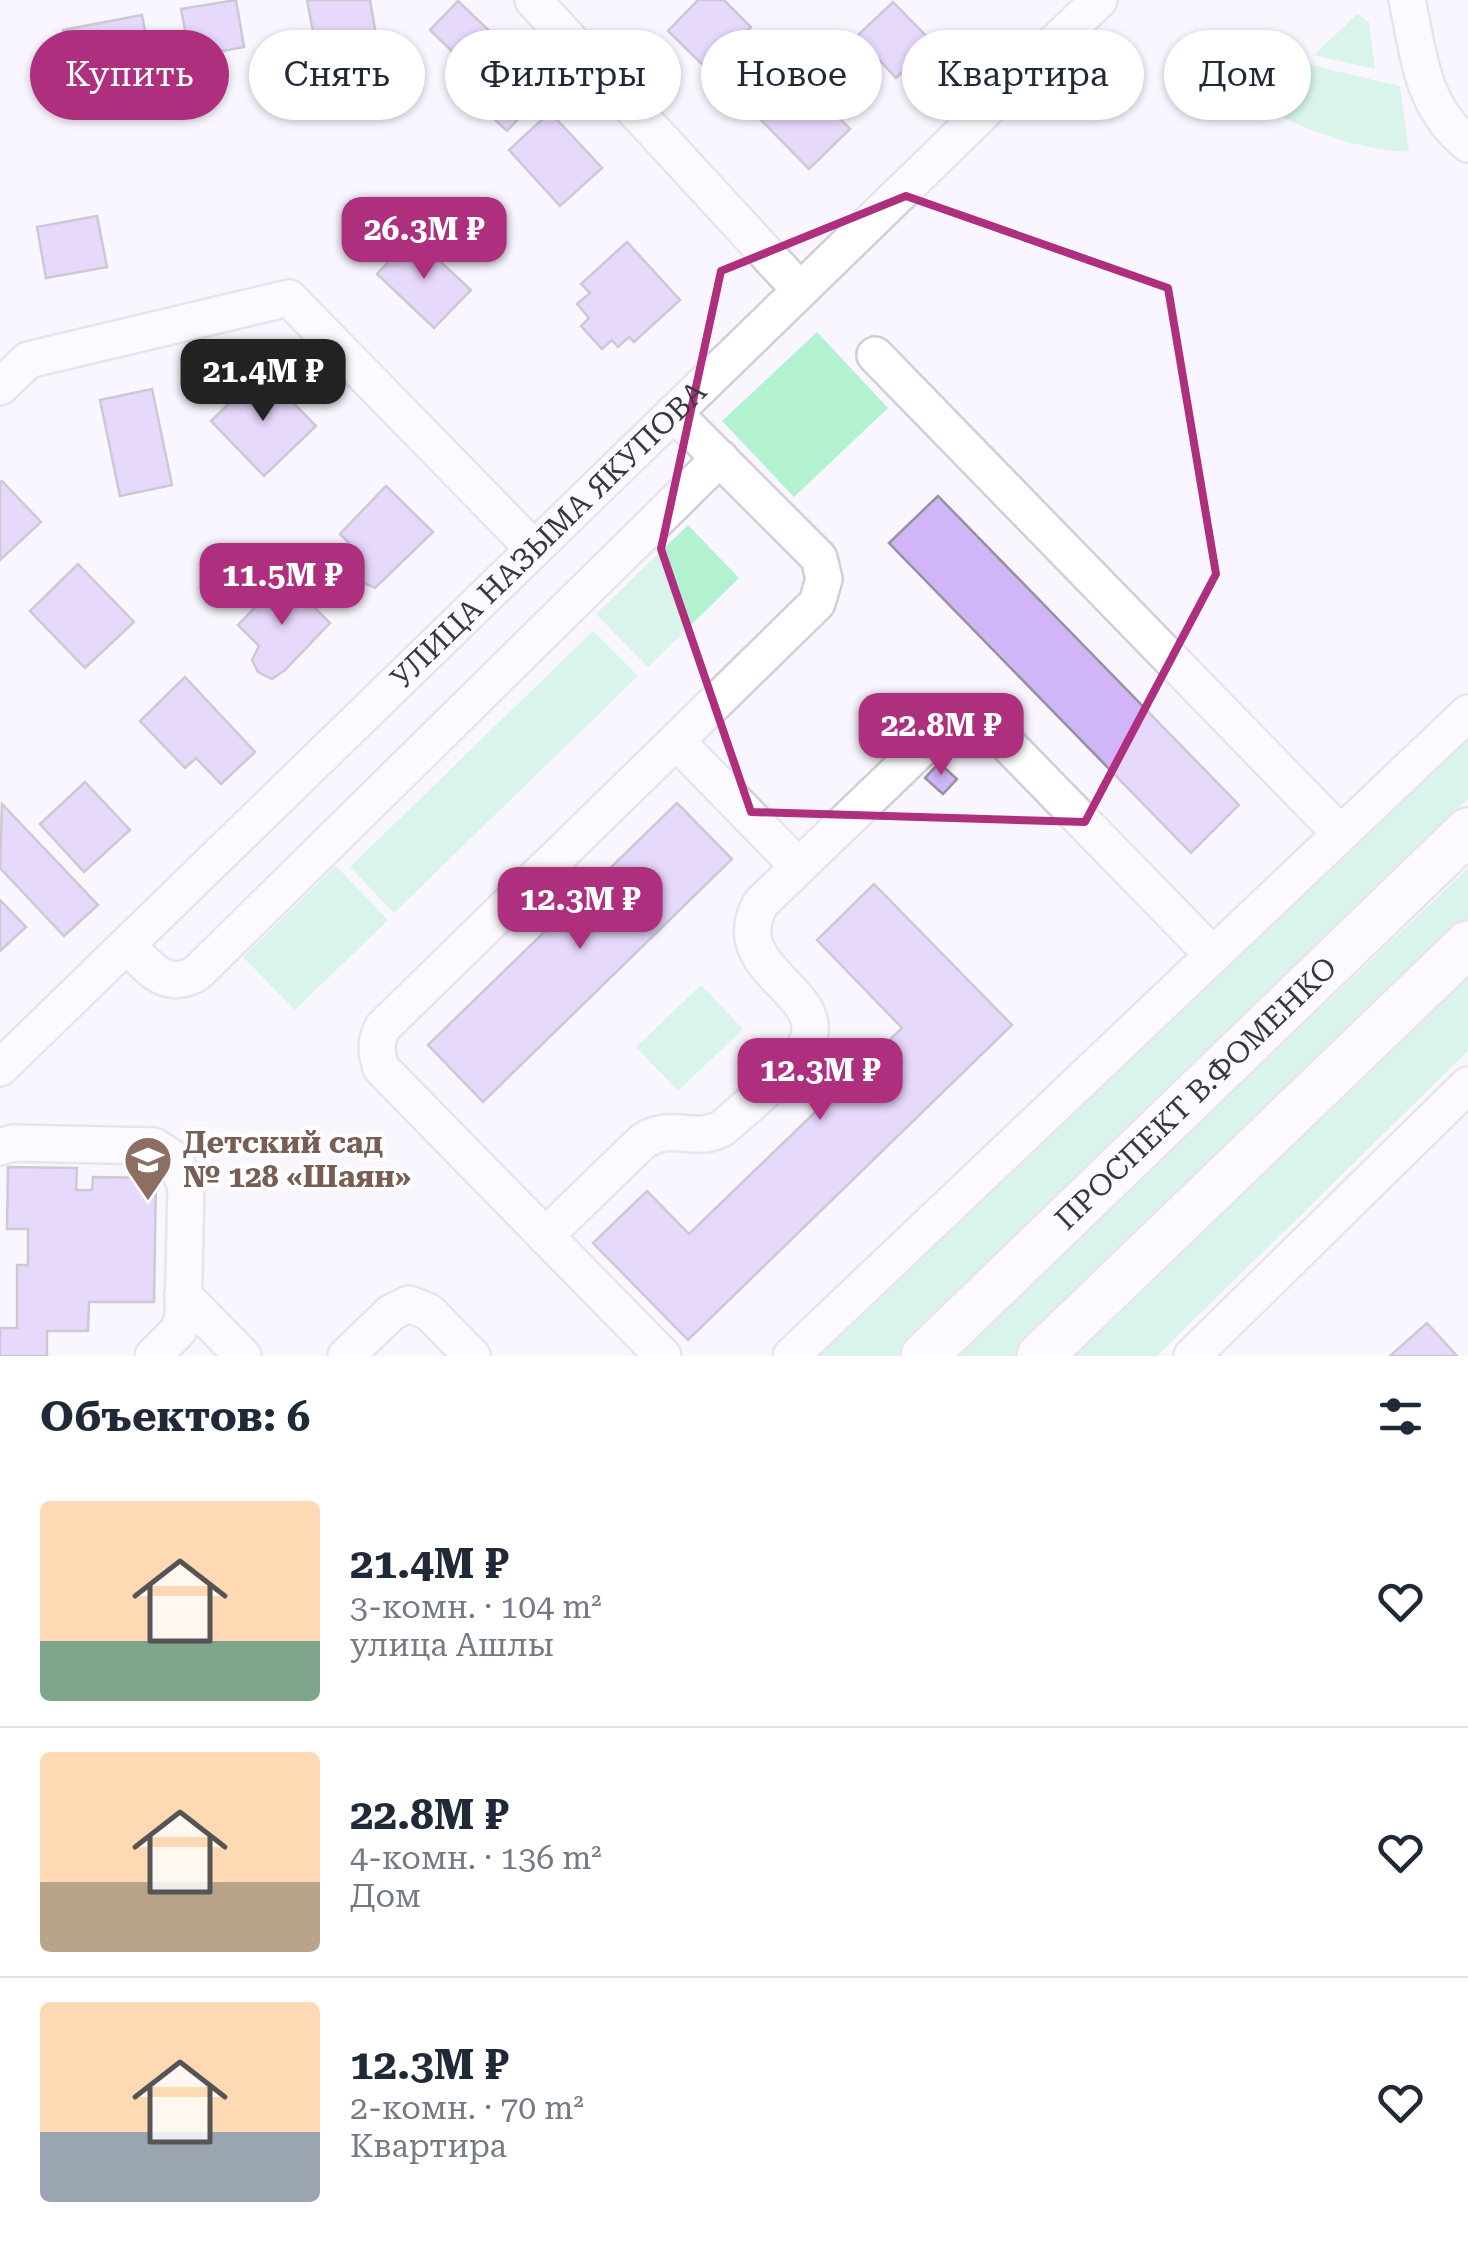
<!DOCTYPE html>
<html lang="ru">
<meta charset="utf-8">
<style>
:root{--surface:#fff;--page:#f6f6f7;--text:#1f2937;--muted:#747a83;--line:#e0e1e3;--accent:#ae2f7d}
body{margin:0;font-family:"Roboto Serif",serif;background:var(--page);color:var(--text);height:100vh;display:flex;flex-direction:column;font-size:38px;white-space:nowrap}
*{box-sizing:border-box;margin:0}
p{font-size:32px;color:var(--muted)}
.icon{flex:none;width:55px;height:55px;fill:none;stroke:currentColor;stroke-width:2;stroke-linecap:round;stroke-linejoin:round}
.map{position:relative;height:1356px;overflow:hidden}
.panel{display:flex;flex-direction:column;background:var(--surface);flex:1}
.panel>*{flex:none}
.banner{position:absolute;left:30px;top:30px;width:1410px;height:90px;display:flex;gap:20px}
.price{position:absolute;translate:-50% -85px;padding:0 22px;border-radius:20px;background:var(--accent);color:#fff;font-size:32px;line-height:65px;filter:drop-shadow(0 2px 5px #0008)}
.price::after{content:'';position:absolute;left:50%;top:60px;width:30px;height:22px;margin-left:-15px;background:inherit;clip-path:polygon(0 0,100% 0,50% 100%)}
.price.on{background:#222;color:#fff}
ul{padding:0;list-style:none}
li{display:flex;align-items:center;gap:30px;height:250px;padding:0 40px}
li+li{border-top:2px solid var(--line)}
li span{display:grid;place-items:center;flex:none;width:280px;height:200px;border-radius:10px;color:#555}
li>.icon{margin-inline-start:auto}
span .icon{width:120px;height:120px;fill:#fffc;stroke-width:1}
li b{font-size:42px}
h2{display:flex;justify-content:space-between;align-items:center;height:120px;padding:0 40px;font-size:42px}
.tag{padding:0 35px;border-radius:45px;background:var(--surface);box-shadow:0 2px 8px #0004;font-size:35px;line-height:90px}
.tag.on{background:var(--accent);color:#fff}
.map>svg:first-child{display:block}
.green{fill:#b2f2d0}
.building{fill:#d0b5f9;stroke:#96929c;stroke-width:2.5}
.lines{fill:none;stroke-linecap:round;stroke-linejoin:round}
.minor-casing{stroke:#d2ced9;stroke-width:40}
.major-casing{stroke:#d2ced9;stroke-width:50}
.minor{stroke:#fff;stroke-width:35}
.major{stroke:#fff;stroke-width:45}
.marked{fill:none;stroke:#ae2f7d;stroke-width:8;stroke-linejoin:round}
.labels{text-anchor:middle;stroke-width:8;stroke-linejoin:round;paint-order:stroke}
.street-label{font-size:30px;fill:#39373c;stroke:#fff}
.education-label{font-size:30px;font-weight:bold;fill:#785e54;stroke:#fff;text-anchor:start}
</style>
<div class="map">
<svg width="1468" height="1356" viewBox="0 0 1468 1356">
<rect width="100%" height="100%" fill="#faf6ff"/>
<g class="green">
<polygon points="1357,14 1369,22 1375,69 1314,55"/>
<path d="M 1302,63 L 1400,86 L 1409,152 C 1354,148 1308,132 1259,105 Z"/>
<polygon points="817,332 888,408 794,497 722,421"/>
<polygon points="688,525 739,578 648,667 596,614"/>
<polygon points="593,631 638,676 394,913 350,867"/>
<polygon points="1468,724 1468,799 897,1356 810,1356"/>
<polygon points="336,866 388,920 295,1010 243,957"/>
<polygon points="1468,868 1468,925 1016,1356 956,1356"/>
<polygon points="1468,968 1468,1051 1157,1356 1070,1356"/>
<polygon points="701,985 743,1029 678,1091 636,1047"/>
</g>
<g class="building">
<polygon points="236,0 244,47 190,57 181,9"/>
<polygon points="307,0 370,0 382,69 322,80"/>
<polygon points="698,0 724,0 751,27 708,70 668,31"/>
<polygon points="458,1 502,43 473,72 430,30"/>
<polygon points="893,2 933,43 896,78 857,36"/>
<polygon points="142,15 152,67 72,82 63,30"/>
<polygon points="527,67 548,87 507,131 486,112"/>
<polygon points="800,77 850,129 809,169 758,117"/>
<polygon points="550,112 602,168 560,206 509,150"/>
<polygon points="97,216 107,267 46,278 37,227"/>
<polygon points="413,236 471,290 434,328 377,274"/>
<polygon points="627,242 680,300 634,342 629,337 618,347 612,340 602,349 581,326 589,318 577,304 590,293 581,284"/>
<polygon points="262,371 316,426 264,476 211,421"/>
<polygon points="152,389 172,485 120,496 100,400"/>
<polygon points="2,481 41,522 0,560 0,483"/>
<polygon points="386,486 433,532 375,588 360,581 355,569 361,555 340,534"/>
<polygon points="938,496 1239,805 1191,853 889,543"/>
<polygon points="78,564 134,622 85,668 30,611"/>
<polygon points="284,577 330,623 285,670 272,679 258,672 252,660 259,646 238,625"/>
<polygon points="185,677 255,752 221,784 196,758 185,768 140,721"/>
<polygon points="939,763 957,779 943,794 925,778"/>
<polygon points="85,782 130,830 84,872 40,824"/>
<polygon points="677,803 732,859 483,1102 428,1045"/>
<polygon points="2,804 98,905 64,936 0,868"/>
<polygon points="874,884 1012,1025 688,1340 593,1243 647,1191 689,1234 902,1028 817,940"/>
<polygon points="0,900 26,927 0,951"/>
<polygon points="8,1167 77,1168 76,1190 92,1190 93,1177 156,1178 154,1302 89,1302 88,1331 47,1331 47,1356 0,1356 0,1328 17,1328 17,1265 28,1265 28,1229 7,1229"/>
<polygon points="1427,1323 1457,1356 1390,1356"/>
</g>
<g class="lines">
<g class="minor-casing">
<g id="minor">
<polyline points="533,0 800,290"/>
<path d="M 1407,0 C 1419,55 1421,106 1468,144"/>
<polyline points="875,355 1340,833"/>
<polyline points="0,387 28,360 289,298 534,549"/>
<polyline points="674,413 819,558 824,579 817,603 676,741"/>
<path d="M 127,945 C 148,966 165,992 197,973 L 720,458"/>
<path id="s1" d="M 0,1068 L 1099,0"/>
<polyline points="0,1147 13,1143 154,1146 175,1160 186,1187 183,1318 178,1331 153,1356"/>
<path d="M 545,1236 L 643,1141 C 673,1122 693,1143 721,1129 C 741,1113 786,1073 801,1053 C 844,993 720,974 761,903 L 950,721 L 973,718 L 988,724 L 1212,954"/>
<polyline points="183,1295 243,1356"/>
<polyline points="346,1356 392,1312 409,1304 429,1312 472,1356"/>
<path d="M 663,1356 L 381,1068 C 376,1052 375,1041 383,1027 L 676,741 L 798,866"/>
<polyline points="791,1356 1468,713"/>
<polyline points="1192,1356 1468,1085"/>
</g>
</g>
<g class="major-casing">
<g id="major">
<path id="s2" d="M 924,1356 L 1468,831"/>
<polyline points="1040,1356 1468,944"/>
</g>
</g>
<use href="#minor" class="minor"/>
<use href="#major" class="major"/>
</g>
<path d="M0 0H1468V1356H0ZM 906,196 L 1168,288 L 1216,574 L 1085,822 L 751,812 L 661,549 L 721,271 Z" fill="#faf6ff" fill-opacity=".55" fill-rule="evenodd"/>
<path class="marked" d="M 906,196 L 1168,288 L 1216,574 L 1085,822 L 751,812 L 661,549 L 721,271 Z"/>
<defs>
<g id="school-pin" transform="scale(2.5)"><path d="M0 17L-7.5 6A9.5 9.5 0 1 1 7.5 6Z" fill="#8d6e63" stroke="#fff"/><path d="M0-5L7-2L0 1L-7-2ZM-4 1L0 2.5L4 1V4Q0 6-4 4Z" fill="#fff"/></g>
</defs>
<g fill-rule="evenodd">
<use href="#school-pin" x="148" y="1160"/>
</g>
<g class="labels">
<g class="street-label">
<text dy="10" stroke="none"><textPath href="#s1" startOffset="765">УЛИЦА НАЗЫМА ЯКУПОВА</textPath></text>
<text dy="10" stroke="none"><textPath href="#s2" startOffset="378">ПРОСПЕКТ В.ФОМЕНКО</textPath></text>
</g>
<g class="education-label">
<text x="183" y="1153">Детский сад<tspan x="183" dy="34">№ 128 «Шаян»</tspan></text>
</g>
</g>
</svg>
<b class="price" style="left:424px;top:282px">26.3M ₽</b>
<b class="price on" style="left:263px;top:424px">21.4M ₽</b>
<b class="price" style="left:282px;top:628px">11.5M ₽</b>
<b class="price" style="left:941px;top:778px">22.8M ₽</b>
<b class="price" style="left:580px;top:952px">12.3M ₽</b>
<b class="price" style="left:820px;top:1123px">12.3M ₽</b>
<div class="banner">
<a class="tag on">Купить</a>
<a class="tag">Снять</a>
<a class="tag">Фильтры</a>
<a class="tag">Новое</a>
<a class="tag">Квартира</a>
<a class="tag">Дом</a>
</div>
</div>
<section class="panel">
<h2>Объектов: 6<svg class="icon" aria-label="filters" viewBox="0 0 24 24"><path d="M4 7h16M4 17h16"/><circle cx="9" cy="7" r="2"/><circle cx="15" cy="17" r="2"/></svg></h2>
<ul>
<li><span style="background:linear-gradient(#ffd9b3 70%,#7fa58c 0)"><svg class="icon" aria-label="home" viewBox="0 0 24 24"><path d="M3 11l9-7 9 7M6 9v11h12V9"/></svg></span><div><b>21.4M ₽</b><p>3-комн. · 104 m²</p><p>улица Ашлы</p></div><svg class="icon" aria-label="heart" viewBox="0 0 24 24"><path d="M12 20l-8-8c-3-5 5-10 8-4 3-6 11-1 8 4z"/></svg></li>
<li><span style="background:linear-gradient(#ffd9b3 65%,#b9a48a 0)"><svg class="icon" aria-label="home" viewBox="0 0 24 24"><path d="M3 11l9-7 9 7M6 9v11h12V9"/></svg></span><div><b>22.8M ₽</b><p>4-комн. · 136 m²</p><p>Дом</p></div><svg class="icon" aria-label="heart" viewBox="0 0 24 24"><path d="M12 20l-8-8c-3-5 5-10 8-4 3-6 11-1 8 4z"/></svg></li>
<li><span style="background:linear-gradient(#ffd9b3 65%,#9aa5b1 0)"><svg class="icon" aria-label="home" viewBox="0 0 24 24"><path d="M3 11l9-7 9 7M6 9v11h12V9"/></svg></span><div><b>12.3M ₽</b><p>2-комн. · 70 m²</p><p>Квартира</p></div><svg class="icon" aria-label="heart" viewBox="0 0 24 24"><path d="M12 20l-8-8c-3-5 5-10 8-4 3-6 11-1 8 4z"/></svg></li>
</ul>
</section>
